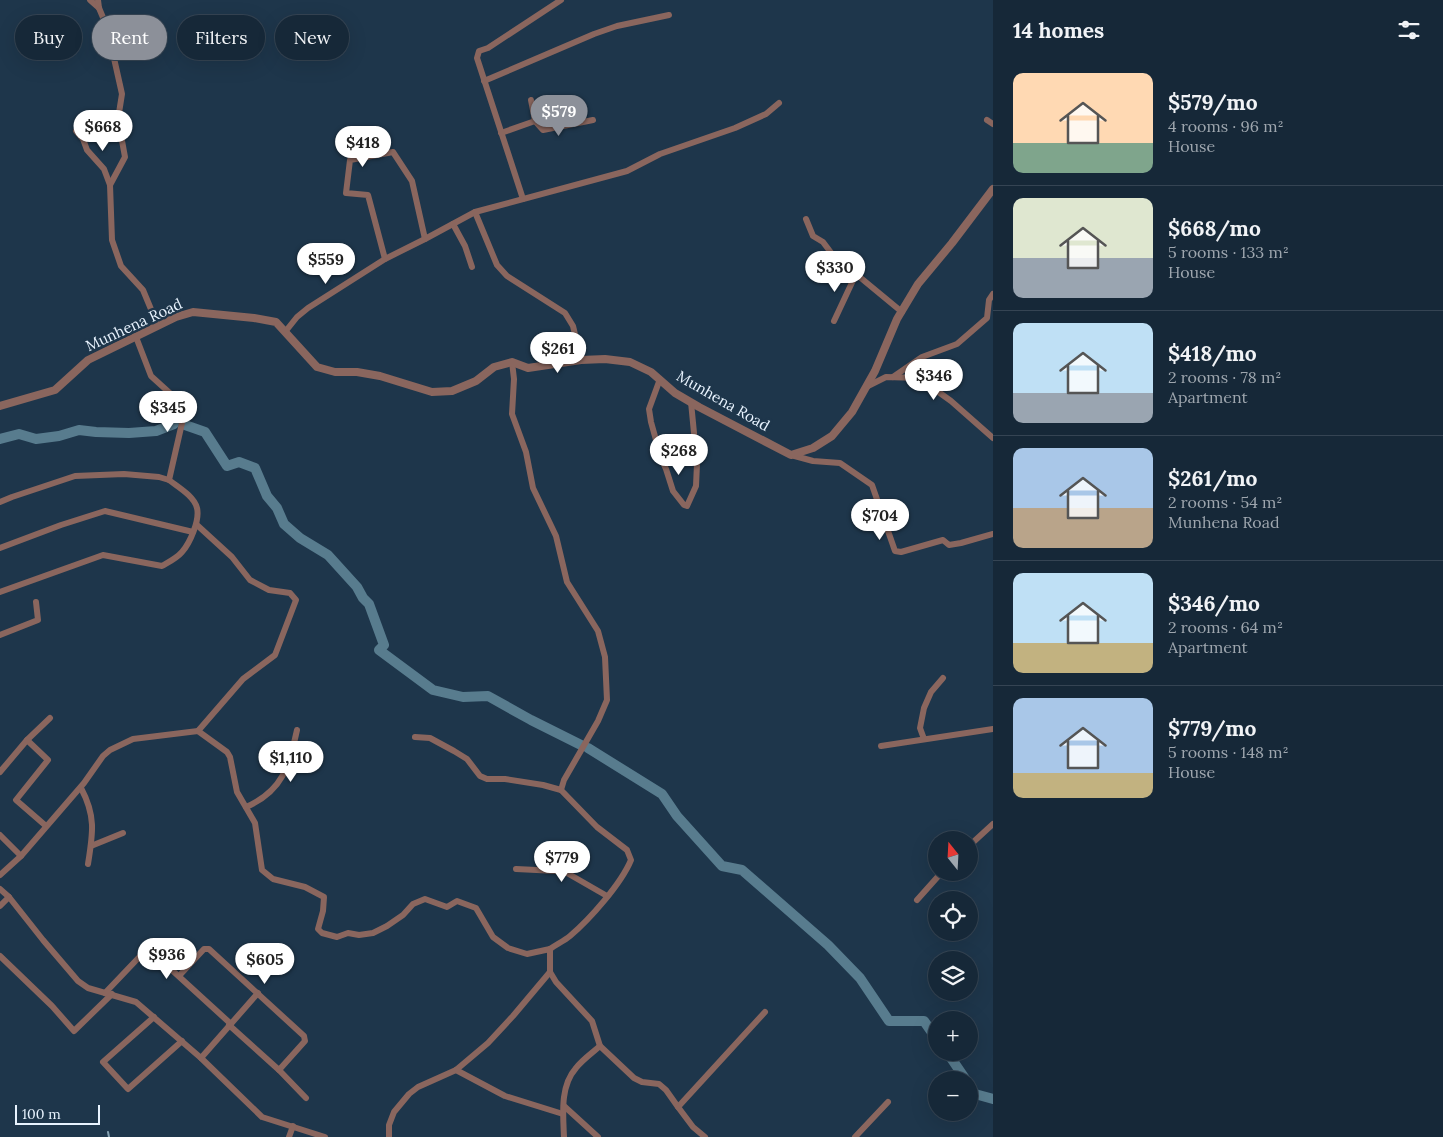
<!DOCTYPE html>
<meta charset="utf-8">
<style>
:root{--surface:#162838;--page:#1f3040;--text:#f1f3f6;--muted:#9ea6ae;--line:#354453;--accent:#8c9099}
body{margin:0;font-family:Lora,serif;background:var(--page);color:var(--text);height:100vh;display:flex;flex-direction:column;font-size:19px;white-space:nowrap}
*{box-sizing:border-box;margin:0}
p{font-size:16px;color:var(--muted)}
.icon{flex:none;width:28px;height:28px;fill:none;stroke:currentColor;stroke-width:2;stroke-linecap:round;stroke-linejoin:round}
.map{position:relative;flex:1;overflow:hidden}
.drawer{display:flex;flex-direction:column;background:var(--surface);width:450px}
.drawer>*{flex:none}
.hud{position:absolute;left:15px;top:15px;width:475px;height:45px;display:flex;gap:10px}
.needle{width:32px;rotate:342deg}
.buttons{position:absolute;left:928px;top:831px;display:grid;gap:10px}
.buttons a{display:grid;place-items:center;width:50px;height:50px;border-radius:50%;background:var(--surface);box-shadow:0 5px 20px #0002,0 0 0 1px var(--line);font-size:25px}
.scale{position:absolute;left:15px;bottom:12px;width:85px;box-sizing:border-box;padding-left:5px;border:2px solid #e8f3fe;border-top:0;font-size:14px;line-height:18px;white-space:nowrap;color:#e8f3fe;-webkit-text-stroke:4px #1e364b;paint-order:stroke}
.price{position:absolute;translate:-50% -42px;padding:0 11px;border-radius:18px;background:#fff;color:#222;font-size:16px;line-height:32px;filter:drop-shadow(0 1px 2px #0008)}
.price::after{content:'';position:absolute;left:50%;top:30px;width:15px;height:11px;margin-left:-8px;background:inherit;clip-path:polygon(0 0,100% 0,50% 100%)}
.price.on{background:var(--accent);color:#fff}
ul{padding:0;list-style:none}
li{display:flex;align-items:center;gap:15px;height:125px;padding:0 20px}
li+li{border-top:1px solid var(--line)}
li span{display:grid;place-items:center;flex:none;width:140px;height:100px;border-radius:10px;color:#555}
li>.icon{margin-inline-start:auto}
span .icon{width:60px;height:60px;fill:#fffc;stroke-width:1}
li b{font-size:21px}
h2{display:flex;justify-content:space-between;align-items:center;height:60px;padding:0 20px;font-size:21px}
.chip{padding:0 18px;border-radius:22px;background:var(--surface);box-shadow:0 5px 20px #0002,0 0 0 1px var(--line);font-size:18px;line-height:45px}
.chip.on{background:var(--accent);color:#fff}
main{display:flex;flex:1;min-height:0}
.map>svg:first-child{display:block}
.lines{fill:none;stroke-linecap:round;stroke-linejoin:round}
.stream{stroke:#83a0b0;stroke-width:2}
.river{stroke:#587c8e;stroke-width:10}
.minor{stroke:#8a665e;stroke-width:6}
.tertiary{stroke:#8a665e;stroke-width:8}
.labels{text-anchor:middle;stroke-width:5;stroke-linejoin:round;paint-order:stroke}
.street-label{font-size:15px;fill:#e8f3fe;stroke:#1e364b}
</style>
<main>
<div class="map">
<svg width="993" height="1137" viewBox="0 0 993 1137">
<rect width="100%" height="100%" fill="#1e364b"/>
<g class="lines">
<polyline class="stream" points="108,1132 109,1137"/>
<g class="river">
<polyline points="185,425 205,432 227,466 239,462 255,468 267,496 277,508 284,524 300,538 328,555 357,587 363,598 369,604 384,645 379,650 433,690 463,697 488,696 531,720 581,745"/>
<polyline points="0,439 19,434 36,439 59,436 79,430 96,432 129,433 156,431 174,424"/>
<polyline points="588,748 662,794 677,816 722,866 742,870 828,945 860,978 889,1021 924,1021 936,1038"/>
<polyline points="947,1052 966,1080"/>
<polyline points="969,1085 975,1094 993,1099"/>
</g>
<g class="minor">
<polyline points="90,0 99,8"/>
<polyline points="98,0 99,8 107,27 122,94 118,119 125,157 110,185 112,240 121,266 143,290 158,326"/>
<polyline points="484,81 594,34 617,26 669,15"/>
<polyline points="987,120 993,124"/>
<polyline points="535,121 543,130 593,120"/>
<polyline points="76,131 83,139 87,150 104,169 110,185"/>
<polyline points="501,133 535,121 531,100"/>
<polyline points="523,199 477,58 479,51 488,48 561,0"/>
<polyline points="475,212 497,265 507,276 565,313 573,326 581,360"/>
<polyline points="806,219 813,236 823,242 838,262 856,274 902,312"/>
<polyline points="453,224 465,246 472,267"/>
<polyline points="385,259 368,195 346,193 350,160 393,152 412,181 425,239"/>
<polyline points="834,321 856,274"/>
<polyline points="285,332 297,317 308,308 385,259 425,239 475,212 627,171 660,154 735,128 766,114 779,103"/>
<polyline points="893,377 922,357 957,344 987,318 989,300 993,294"/>
<polyline points="660,379 649,409 651,422 661,458 666,469 673,491 684,505 687,506 696,486 697,464 691,402"/>
<polyline points="866,387 886,377 919,378 951,401 993,438"/>
<polyline points="791,455 813,461 840,463 872,485 895,551 901,552 943,540 949,545 961,543 993,534"/>
<polyline points="0,502 12,497 75,476 124,474 159,477 169,480"/>
<polyline points="0,548 61,525 105,511 193,532"/>
<path d="M 0,592 L 103,555 L 162,566 C 169,562 177,558 182,552 C 190,543 200,520 197,508 C 194,496 178,487 169,480 L 185,410 L 183,405 L 151,376 L 136,337"/>
<polyline points="0,635 38,620 36,602"/>
<polyline points="198,731 227,752 230,757 237,792 255,823 262,870 273,879 305,887 324,897 323,911 318,929 322,933 337,937 348,933 359,935 373,933 387,926 403,915 413,904 425,899 447,907 457,901 476,908 493,937 508,948 527,954 550,949"/>
<polyline points="415,737 430,738 454,751 467,759 480,776 487,779 505,779 543,785 561,790"/>
<polyline points="924,739 920,728 924,708 931,692 943,678"/>
<polyline points="27,740 48,760 16,800 46,826"/>
<polyline points="881,746 993,729"/>
<polyline points="0,772 27,740 50,718"/>
<path d="M 81,788 C 96,816 93,833 88,864"/>
<path d="M 246,807 C 283,791 289,766 297,730"/>
<polyline points="0,835 21,856"/>
<polyline points="91,846 123,833"/>
<polyline points="969,846 993,824"/>
<polyline points="516,869 557,871 567,873 607,896"/>
<polyline points="0,875 21,856 84,783 103,756 110,750 133,739 198,731 243,679 275,655 296,600 290,593 269,590 250,580 232,557 197,525"/>
<polyline points="0,889 9,897 43,940 78,981 88,988 136,1002 201,1058 262,1117 325,1137"/>
<polyline points="917,900 942,872"/>
<polyline points="0,906 9,897"/>
<polyline points="0,956 52,1006 74,1031 112,994"/>
<polyline points="550,972 556,982 592,1021 600,1046 634,1078 642,1082 659,1084 666,1090 678,1107 765,1012"/>
<polyline points="179,976 204,949 209,949 304,1036 305,1041 279,1070"/>
<polyline points="105,993 145,951 151,951 231,1024"/>
<polyline points="154,1017 103,1062 128,1089 182,1041"/>
<polyline points="229,1025 279,1070 306,1098"/>
<polyline points="201,1058 258,993"/>
<polyline points="456,1070 505,1096 563,1114"/>
<polyline points="564,1106 598,1137"/>
<polyline points="678,1107 693,1127 705,1137"/>
<polyline points="289,1137 293,1126"/>
<path d="M 389,1137 L 389,1125 L 394,1112 L 409,1094 L 418,1087 L 456,1070 L 488,1043 L 513,1016 L 550,972 L 550,949 C 557,944 564,941 570,936 C 590,919 621,884 631,860 L 627,850 L 597,827 L 561,790 L 564,780 L 598,721 L 607,700 L 605,657 L 598,631 L 567,582 L 556,536 L 533,488 L 526,452 L 512,414 L 514,379 L 512,362"/>
<path d="M 564,1137 C 563,1114 560,1086 576,1068 C 582,1060 592,1053 600,1046"/>
<polyline points="855,1137 888,1102"/>
</g>
<polyline class="tertiary" points="0,406 55,390 88,360 176,317 193,312 254,318 276,322 317,367 335,372 357,372 380,376 432,392 452,391 476,381 494,367 512,362 528,368 581,360 605,359 630,362 651,372 675,393 699,407 791,455 813,448 832,436 852,412 875,371 897,319 918,284 952,243 993,189"/>
</g>
<g class="labels">
<g class="street-label">
<text transform="translate(134 325) rotate(-25)" y="5">Munhena Road</text>
<text transform="translate(723 401) rotate(30)" y="5">Munhena Road</text>
</g>
</g>
</svg>
<div class="buttons">
<a><svg class="needle" viewBox="-14 -14 28 28"><path d="M0-13l5 13h-10z" fill="#e53935"/><path d="M0 13l5-13h-10z" fill="#9ea6ae"/></svg></a>
<a><svg class="icon" aria-label="locate" viewBox="0 0 24 24"><circle cx="12" cy="12" r="6"/><path d="M12 2v4M12 18v4M2 12h4M18 12h4"/></svg></a>
<a><svg class="icon" aria-label="layers" viewBox="0 0 24 24"><path d="M12 4l9 5-9 5-9-5zM3 14l9 5 9-5"/></svg></a>
<a>+</a>
<a>−</a>
</div>
<div class="scale">100 m</div>
<b class="price on" style="left:559px;top:137px">$579</b>
<b class="price" style="left:103px;top:152px">$668</b>
<b class="price" style="left:363px;top:168px">$418</b>
<b class="price" style="left:326px;top:285px">$559</b>
<b class="price" style="left:835px;top:293px">$330</b>
<b class="price" style="left:558px;top:374px">$261</b>
<b class="price" style="left:934px;top:401px">$346</b>
<b class="price" style="left:168px;top:433px">$345</b>
<b class="price" style="left:679px;top:476px">$268</b>
<b class="price" style="left:880px;top:541px">$704</b>
<b class="price" style="left:291px;top:783px">$1,110</b>
<b class="price" style="left:562px;top:883px">$779</b>
<b class="price" style="left:167px;top:980px">$936</b>
<b class="price" style="left:265px;top:985px">$605</b>
<div class="hud">
<a class="chip">Buy</a>
<a class="chip on">Rent</a>
<a class="chip">Filters</a>
<a class="chip">New</a>
</div>
</div>
<section class="drawer">
<h2>14 homes<svg class="icon" aria-label="filters" viewBox="0 0 24 24"><path d="M4 7h16M4 17h16"/><circle cx="9" cy="7" r="2"/><circle cx="15" cy="17" r="2"/></svg></h2>
<ul>
<li><span style="background:linear-gradient(#ffd9b3 70%,#7fa58c 0)"><svg class="icon" aria-label="home" viewBox="0 0 24 24"><path d="M3 11l9-7 9 7M6 9v11h12V9"/></svg></span><div><b>$579/mo</b><p>4 rooms · 96 m²</p><p>House</p></div></li>
<li><span style="background:linear-gradient(#dfe7d0 60%,#9aa5b1 0)"><svg class="icon" aria-label="home" viewBox="0 0 24 24"><path d="M3 11l9-7 9 7M6 9v11h12V9"/></svg></span><div><b>$668/mo</b><p>5 rooms · 133 m²</p><p>House</p></div></li>
<li><span style="background:linear-gradient(#bfe0f5 70%,#9aa5b1 0)"><svg class="icon" aria-label="home" viewBox="0 0 24 24"><path d="M3 11l9-7 9 7M6 9v11h12V9"/></svg></span><div><b>$418/mo</b><p>2 rooms · 78 m²</p><p>Apartment</p></div></li>
<li><span style="background:linear-gradient(#a9c7e8 60%,#b9a48a 0)"><svg class="icon" aria-label="home" viewBox="0 0 24 24"><path d="M3 11l9-7 9 7M6 9v11h12V9"/></svg></span><div><b>$261/mo</b><p>2 rooms · 54 m²</p><p>Munhena Road</p></div></li>
<li><span style="background:linear-gradient(#bfe0f5 70%,#c2b280 0)"><svg class="icon" aria-label="home" viewBox="0 0 24 24"><path d="M3 11l9-7 9 7M6 9v11h12V9"/></svg></span><div><b>$346/mo</b><p>2 rooms · 64 m²</p><p>Apartment</p></div></li>
<li><span style="background:linear-gradient(#a9c7e8 75%,#c2b280 0)"><svg class="icon" aria-label="home" viewBox="0 0 24 24"><path d="M3 11l9-7 9 7M6 9v11h12V9"/></svg></span><div><b>$779/mo</b><p>5 rooms · 148 m²</p><p>House</p></div></li>
</ul>
</section>
</main>
